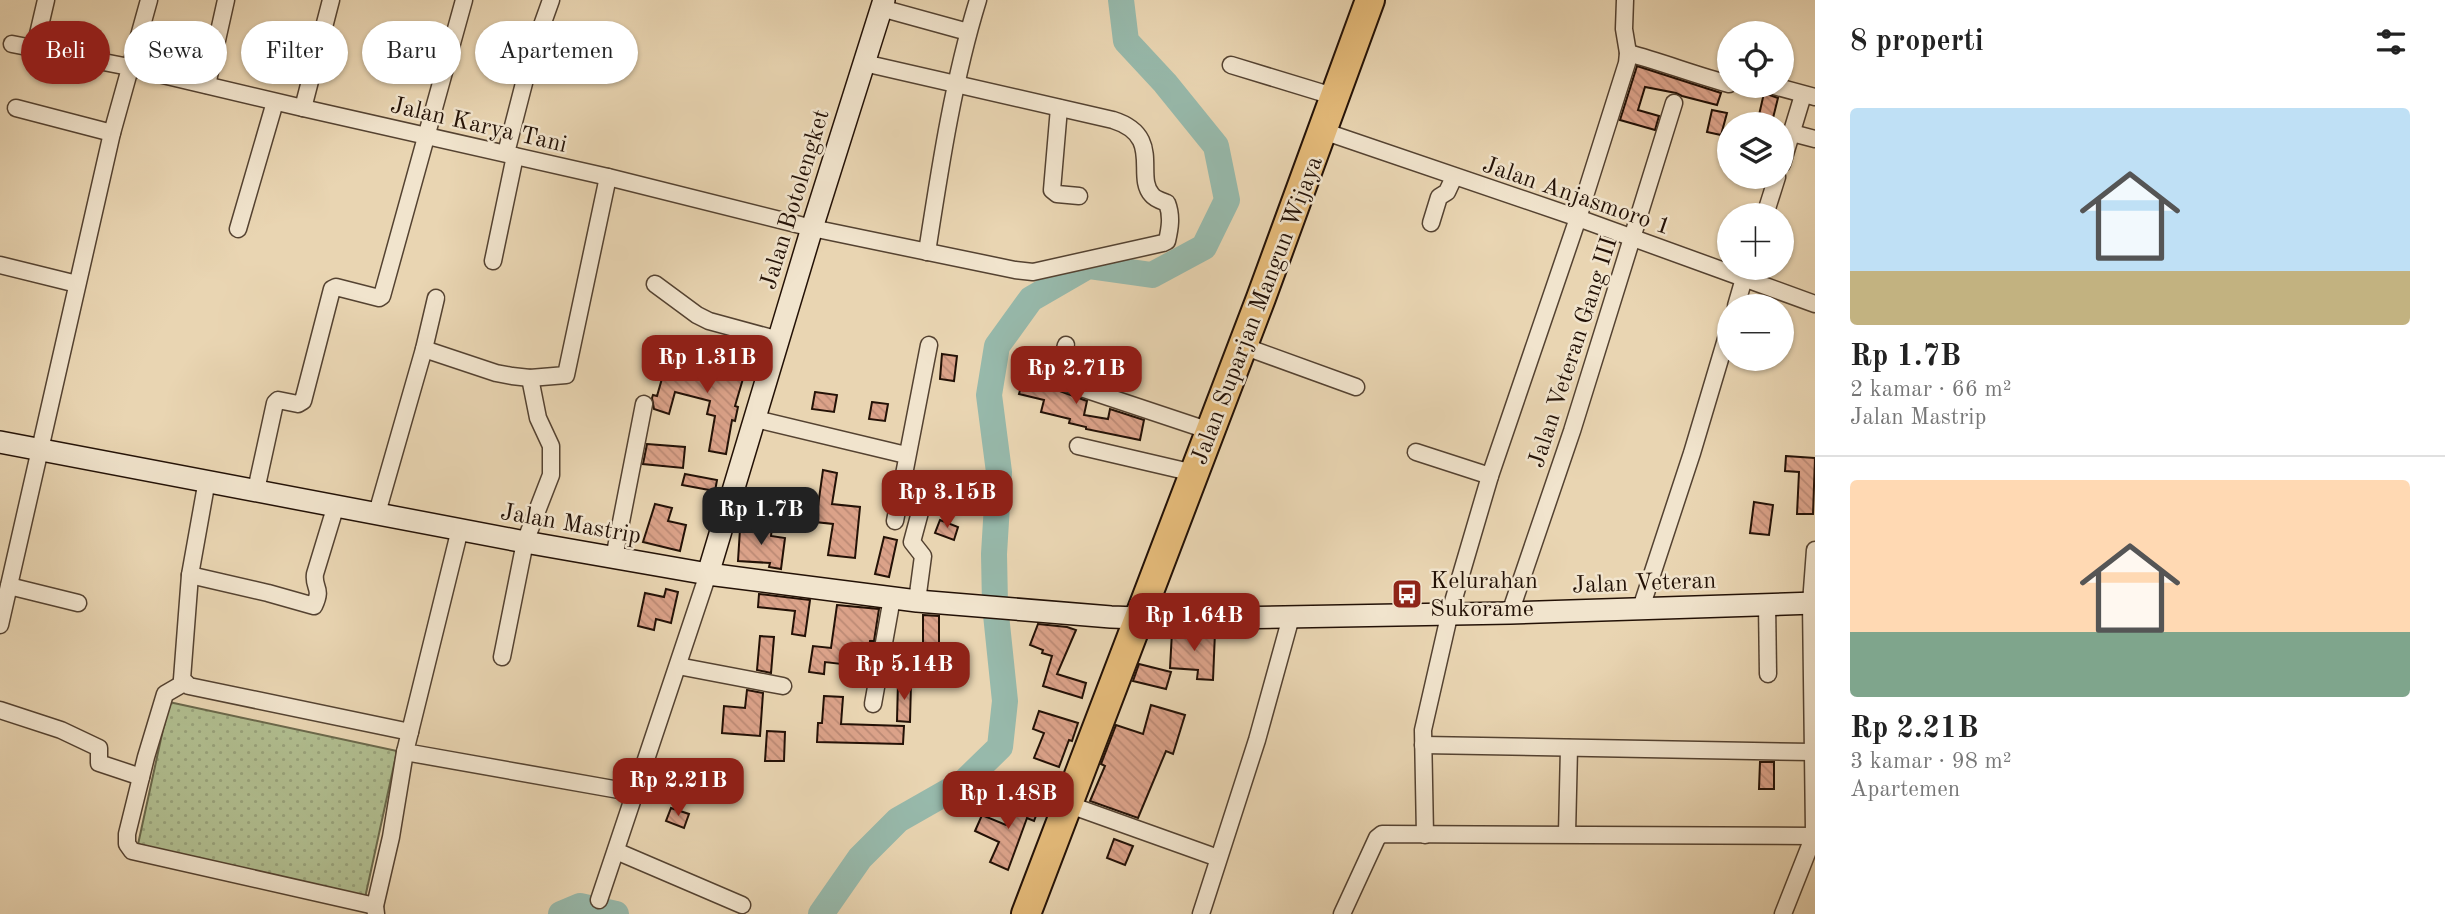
<!DOCTYPE html>
<html lang="id">
<meta charset="utf-8">
<style>
:root{--surface:#fff;--page:#f6f6f6;--text:#222;--muted:#767676;--line:#e0e0e0;--accent:#8f2418}
body{margin:0;font-family:"Old Standard TT",serif;background:var(--page);color:var(--text);height:100vh;display:flex;flex-direction:column;font-size:26px;white-space:nowrap}
*{box-sizing:border-box;margin:0}
p{font-size:23px;color:var(--muted)}
.icon{flex:none;width:38px;height:38px;fill:none;stroke:currentColor;stroke-width:2;stroke-linecap:round;stroke-linejoin:round}
.map{position:relative;flex:1;overflow:hidden}
.panel{display:flex;flex-direction:column;background:var(--surface);width:630px}
.panel>*{flex:none}
.top-card{position:absolute;left:21px;top:21px;width:665px;height:63px;display:flex;gap:14px}
.tools{position:absolute;left:1717px;top:21px;display:grid;gap:14px}
.tools a{display:grid;place-items:center;width:77px;height:77px;border-radius:50%;background:var(--surface);box-shadow:0 2px 5px #0004;font-size:35px}
.price{position:absolute;translate:-50% -60px;padding:0 16px;border-radius:14px;background:var(--accent);color:#fff;font-size:23px;line-height:46px;filter:drop-shadow(0 2px 4px #0008)}
.price::after{content:'';position:absolute;left:50%;top:42px;width:21px;height:16px;margin-left:-10px;background:inherit;clip-path:polygon(0 0,100% 0,50% 100%)}
.price.active{background:#222;color:#fff}
ul{padding:0;list-style:none}
li{display:grid;align-content:center;gap:14px;height:371px;padding:0 35px}
li+li{border-top:2px solid var(--line)}
li span{display:grid;place-items:center;height:217px;border-radius:7px;color:#555}
li>.icon{margin-inline-start:auto}
span .icon{width:126px;height:126px;fill:#fffc;stroke-width:1}
li b{font-size:30px}
h2{display:flex;justify-content:space-between;align-items:center;height:84px;padding:0 35px;font-size:30px}
.tag{padding:0 24px;border-radius:32px;background:var(--surface);box-shadow:0 2px 5px #0004;font-size:24px;line-height:63px}
.tag.active{background:var(--accent);color:#fff}
main{display:flex;flex:1;min-height:0}
.map>svg:first-child{display:block}
.grass{fill:url(#grass-dots);stroke:#6a684b;stroke-width:2}
.lines{fill:none;stroke-linecap:round;stroke-linejoin:round}
.river{stroke:#97b9ab;stroke-width:26}
.building{fill:url(#building-back-hatch);stroke:#231106;stroke-width:2}
.street-casing{stroke:#544231;stroke-width:19}
.secondary-casing{stroke:#231106;stroke-width:24}
.highway-casing{stroke:#231106;stroke-width:32}
.street{stroke:#f1e4cd;stroke-width:16}
.secondary{stroke:#f1e4cd;stroke-width:21}
.highway{stroke:#e4ba79;stroke-width:28}
.labels{text-anchor:middle;stroke-width:5;stroke-linejoin:round;paint-order:stroke}
.street-label{font-size:24px;fill:#231106;stroke:#f1e4cd}
.poi-label{font-size:24px;fill:#231106;stroke:#f1e4cd;text-anchor:start}
</style>
<main>
<div class="map">
<svg width="1815" height="914" viewBox="0 0 1815 914">
<defs>
<pattern id="grass-dots" width="8" height="8" patternUnits="userSpaceOnUse" patternTransform="scale(1.75)"><rect width="8" height="8" fill="#b1be90"/><path d="M2 2h.1M6 6h.1" fill="none" stroke="#98a27b" stroke-width="1.8" stroke-linecap="round"/></pattern>
<pattern id="building-back-hatch" width="6" height="6" patternUnits="userSpaceOnUse" patternTransform="scale(1.75)"><rect width="6" height="6" fill="#dba289"/><path d="M-1 5l2 2M0 0l6 6M5-1l2 2" fill="none" stroke="#bc8a75"/></pattern>
</defs>
<rect width="100%" height="100%" fill="#e9d5b2"/>
<filter id="stains"><feTurbulence type="fractalNoise" baseFrequency=".00286" numOctaves="4"/><feColorMatrix values="0 0 0 0 .2 0 0 0 0 .09 0 0 0 0 .02 0 0 0 .5 -.17"/></filter>
<radialGradient id="worn" r=".72"><stop offset=".6" stop-color="#630" stop-opacity="0"/><stop offset="1" stop-color="#630" stop-opacity=".3"/></radialGradient>
<polygon class="grass" points="169,702 397,751 365,898 137,849"/>
<g class="lines">
<g class="river">
<polyline points="561,914 580,906 616,914"/>
<polyline points="821,914 860,858 898,820 963,783 1000,747 1005,701 995,605 994,554 999,472 989,395 997,346 1031,299 1088,266 1152,275 1204,247 1227,200 1216,146 1165,83 1126,41 1121,0"/>
</g>
</g>
<g class="building">
<polygon points="1637,66 1721,93 1717,105 1682,96 1676,93 1645,87 1638,110 1659,116 1655,130 1620,120"/>
<polygon points="1764,93 1778,98 1773,118 1759,115"/>
<polygon points="1712,110 1727,113 1721,135 1707,132"/>
<polygon points="942,354 957,356 954,381 940,379"/>
<polygon points="714,355 747,365 735,406 738,407 735,421 732,420 726,454 709,451 715,416 707,414 710,401 675,392 669,414 654,409 652,398 653,395 657,396 665,368 694,376 695,373 707,376"/>
<polygon points="1037,359 1051,363 1048,375 1054,389 1087,401 1084,415 1108,419 1110,409 1144,420 1140,440 1086,429 1086,427 1069,423 1070,419 1041,412 1044,400 1019,394 1025,373 1033,375"/>
<polygon points="815,392 837,395 834,412 812,409"/>
<polygon points="872,402 888,404 885,421 869,419"/>
<polygon points="647,444 685,447 683,468 643,464"/>
<polygon points="1786,456 1815,458 1813,514 1797,514 1799,472 1785,471"/>
<polygon points="823,470 837,473 832,504 860,507 855,558 828,555 833,524 797,520 799,504 818,506"/>
<polygon points="685,474 717,480 715,491 682,485"/>
<polygon points="1754,502 1773,505 1769,535 1750,533"/>
<polygon points="655,504 672,508 668,521 686,525 680,551 643,542"/>
<polygon points="940,520 958,527 954,540 935,533"/>
<polygon points="760,527 772,528 771,536 785,538 781,569 769,567 770,563 738,561 740,529 759,531"/>
<polygon points="884,537 897,540 889,577 875,574"/>
<polygon points="666,589 678,592 671,623 656,619 654,630 638,626 645,593 664,597"/>
<polygon points="759,594 810,600 805,636 792,634 795,611 758,607"/>
<polygon points="837,605 879,609 874,641 870,641 867,667 825,662 824,674 809,672 813,646 831,648"/>
<polygon points="923,615 939,616 939,645 923,645"/>
<polygon points="1038,624 1067,627 1076,630 1057,674 1086,683 1082,698 1043,686 1052,656 1042,653 1043,650 1030,645"/>
<polygon points="1172,632 1215,632 1213,680 1197,679 1198,670 1170,668"/>
<polygon points="760,636 774,637 771,673 757,670"/>
<polygon points="1139,664 1171,672 1166,689 1133,681"/>
<polygon points="927,668 952,669 952,683 927,682"/>
<polygon points="898,682 911,683 910,722 897,721"/>
<polygon points="747,690 763,693 760,736 722,733 724,706 745,708"/>
<polygon points="824,696 843,697 841,724 904,726 903,744 817,742 818,723 822,723"/>
<polygon points="1151,705 1185,715 1173,754 1166,751 1138,818 1090,801 1105,766 1101,764 1116,725 1143,734"/>
<polygon points="1039,711 1078,723 1072,741 1069,740 1059,767 1034,758 1044,733 1033,729"/>
<polygon points="767,731 785,732 784,761 765,761"/>
<polygon points="1760,762 1774,762 1774,789 1759,789"/>
<polygon points="1016,797 1040,805 1034,821 1027,818 1008,870 990,862 999,842 975,831 982,815 1006,825"/>
<polygon points="671,808 689,814 684,828 666,821"/>
<polygon points="1114,839 1133,846 1125,865 1107,858"/>
</g>
<g class="lines">
<g class="street-casing">
<g id="street">
<polyline points="881,8 968,32"/>
<path d="M 12,44 L 129,67 L 303,108 L 608,177 L 812,228 L 1015,270 L 1033,272 L 1163,243 L 1167,241 C 1170,228 1172,216 1167,203 C 1162,201 1155,199 1152,195 C 1134,176 1164,136 1113,120 L 864,63"/>
<polyline points="35,47 46,0"/>
<path d="M 1628,53 C 1662,62 1695,75 1729,84"/>
<polyline points="1231,65 1336,97"/>
<polyline points="207,85 226,0"/>
<polyline points="1774,86 1815,97"/>
<polyline points="16,108 112,133"/>
<polyline points="303,108 331,0"/>
<polyline points="1059,108 1052,190 1057,194 1079,196"/>
<polyline points="1323,131 1578,218 1815,304"/>
<polyline points="1792,133 1815,139"/>
<polyline points="506,153 531,56 551,0"/>
<polyline points="1782,164 1803,95"/>
<polyline points="1765,215 1777,177"/>
<polyline points="1431,223 1439,197 1447,192 1454,177"/>
<polyline points="238,229 275,102"/>
<path d="M 927,252 C 940,168 953,81 978,0"/>
<polyline points="493,261 515,156"/>
<polyline points="0,265 77,284"/>
<polyline points="655,284 697,315 709,321 779,340"/>
<polyline points="1736,306 1747,268"/>
<polyline points="1066,345 1058,377 1060,381 1210,431"/>
<polyline points="1243,346 1356,387"/>
<polyline points="424,349 436,298"/>
<polyline points="756,419 906,455"/>
<polyline points="1078,446 1194,473"/>
<polyline points="1416,452 1490,476"/>
<polyline points="207,480 190,575 182,679 189,686 410,732"/>
<polyline points="256,490 275,403 278,400 298,404 303,401 332,289 336,287 379,298 382,296 464,0"/>
<polyline points="900,493 916,495 923,501 912,542 923,556 917,601"/>
<polyline points="377,513 424,349 496,373 512,376 530,378 566,375 608,177"/>
<polyline points="895,521 929,345"/>
<polyline points="460,529 405,752 636,793"/>
<polyline points="614,558 644,404"/>
<path d="M 190,575 L 268,593 L 314,606 C 323,587 313,589 315,574 L 336,505"/>
<polyline points="9,586 78,603"/>
<polyline points="1767,603 1768,674"/>
<polyline points="1641,608 1692,453 1729,329"/>
<polyline points="1510,613 1572,431 1674,103"/>
<polyline points="0,625 112,133 149,0"/>
<polyline points="502,657 525,542 551,475 551,446 538,418 530,378"/>
<polyline points="678,666 783,686"/>
<polyline points="184,683 165,694 146,757 127,834 127,844 132,851 375,906"/>
<polyline points="873,704 892,598"/>
<polyline points="0,710 61,730 99,748 99,763 141,777"/>
<polyline points="1423,745 1812,752"/>
<polyline points="1067,804 1218,858"/>
<polyline points="1567,834 1569,748"/>
<polyline points="1425,835 1423,730 1450,612 1490,476 1578,218 1627,63 1628,53 1624,29 1625,0"/>
<polyline points="616,851 742,905"/>
<polyline points="599,900 708,574"/>
<polyline points="376,914 375,906 391,837 405,752"/>
<polyline points="1201,914 1257,740 1291,617"/>
<polyline points="1342,914 1377,838 1382,834 1813,836"/>
<polyline points="1783,914 1811,843 1814,830 1811,603 1815,550"/>
</g>
</g>
<g class="secondary-casing">
<g id="secondary">
<polyline points="0,442 525,542 708,574 917,601 1111,617 1166,619 1510,613 1815,603"/>
<polyline points="708,574 812,228 884,0"/>
</g>
</g>
<g class="highway-casing">
<polyline id="highway" points="1026,914 1261,298 1370,0"/>
</g>
<use href="#street" class="street"/>
<use href="#secondary" class="secondary"/>
<use href="#highway" class="highway"/>
</g>
<defs>
<g id="bus-square" transform="scale(1.575)"><rect x="-9" y="-9" width="18" height="18" rx="4" fill="#8f2418" stroke="#f1e4cd"/><path d="M-5-6H5V4H4V6H2V4H-2V6H-4V4H-5ZM-3.5-4V0h7V-4ZM-3.5 1.2v1.5H-2V1.2ZM2 1.2v1.5H3.5V1.2Z" fill="#fff"/></g>
</defs>
<g fill-rule="evenodd">
<use href="#bus-square" x="1407" y="594"/>
</g>
<g class="labels">
<g class="street-label">
<text transform="translate(479 124) rotate(13)" y="8">Jalan Karya Tani</text>
<text transform="translate(1577 195) rotate(19)" y="8">Jalan Anjasmoro 1</text>
<text transform="translate(794 199) rotate(-73)" y="8">Jalan Botolengket</text>
<text transform="translate(1256 310) rotate(-69)" y="8">Jalan Suparjan Mangun Wijaya</text>
<text transform="translate(1572 352) rotate(-72)" y="8">Jalan Veteran Gang III</text>
<text transform="translate(571 523) rotate(10)" y="8">Jalan Mastrip</text>
<text transform="translate(1644 582) rotate(-2)" y="8">Jalan Veteran</text>
</g>
<g class="poi-label">
<text x="1430" y="588">Kelurahan<tspan x="1430" dy="28">Sukorame</tspan></text>
</g>
</g>
<rect width="100%" height="100%" filter="url(#stains)"/>
<rect width="100%" height="100%" fill="url(#worn)"/>
</svg>
<div class="tools">
<a><svg class="icon" aria-label="locate" viewBox="0 0 24 24"><circle cx="12" cy="12" r="6"/><path d="M12 2v4M12 18v4M2 12h4M18 12h4"/></svg></a>
<a><svg class="icon" aria-label="layers" viewBox="0 0 24 24"><path d="M12 4l9 5-9 5-9-5zM3 14l9 5 9-5"/></svg></a>
<a>+</a>
<a>−</a>
</div>
<b class="price" style="left:707px;top:395px">Rp 1.31B</b>
<b class="price" style="left:1076px;top:406px">Rp 2.71B</b>
<b class="price" style="left:947px;top:530px">Rp 3.15B</b>
<b class="price active" style="left:761px;top:547px">Rp 1.7B</b>
<b class="price" style="left:1194px;top:653px">Rp 1.64B</b>
<b class="price" style="left:904px;top:702px">Rp 5.14B</b>
<b class="price" style="left:678px;top:818px">Rp 2.21B</b>
<b class="price" style="left:1008px;top:831px">Rp 1.48B</b>
<div class="top-card">
<a class="tag active">Beli</a>
<a class="tag">Sewa</a>
<a class="tag">Filter</a>
<a class="tag">Baru</a>
<a class="tag">Apartemen</a>
</div>
</div>
<section class="panel">
<h2>8 properti<svg class="icon" aria-label="filters" viewBox="0 0 24 24"><path d="M4 7h16M4 17h16"/><circle cx="9" cy="7" r="2"/><circle cx="15" cy="17" r="2"/></svg></h2>
<ul>
<li><span style="background:linear-gradient(#bfe0f5 75%,#c2b280 0)"><svg class="icon" aria-label="home" viewBox="0 0 24 24"><path d="M3 11l9-7 9 7M6 9v11h12V9"/></svg></span><div><b>Rp 1.7B</b><p>2 kamar · 66 m²</p><p>Jalan Mastrip</p></div></li>
<li><span style="background:linear-gradient(#ffd9b3 70%,#7fa58c 0)"><svg class="icon" aria-label="home" viewBox="0 0 24 24"><path d="M3 11l9-7 9 7M6 9v11h12V9"/></svg></span><div><b>Rp 2.21B</b><p>3 kamar · 98 m²</p><p>Apartemen</p></div></li>
</ul>
</section>
</main>
